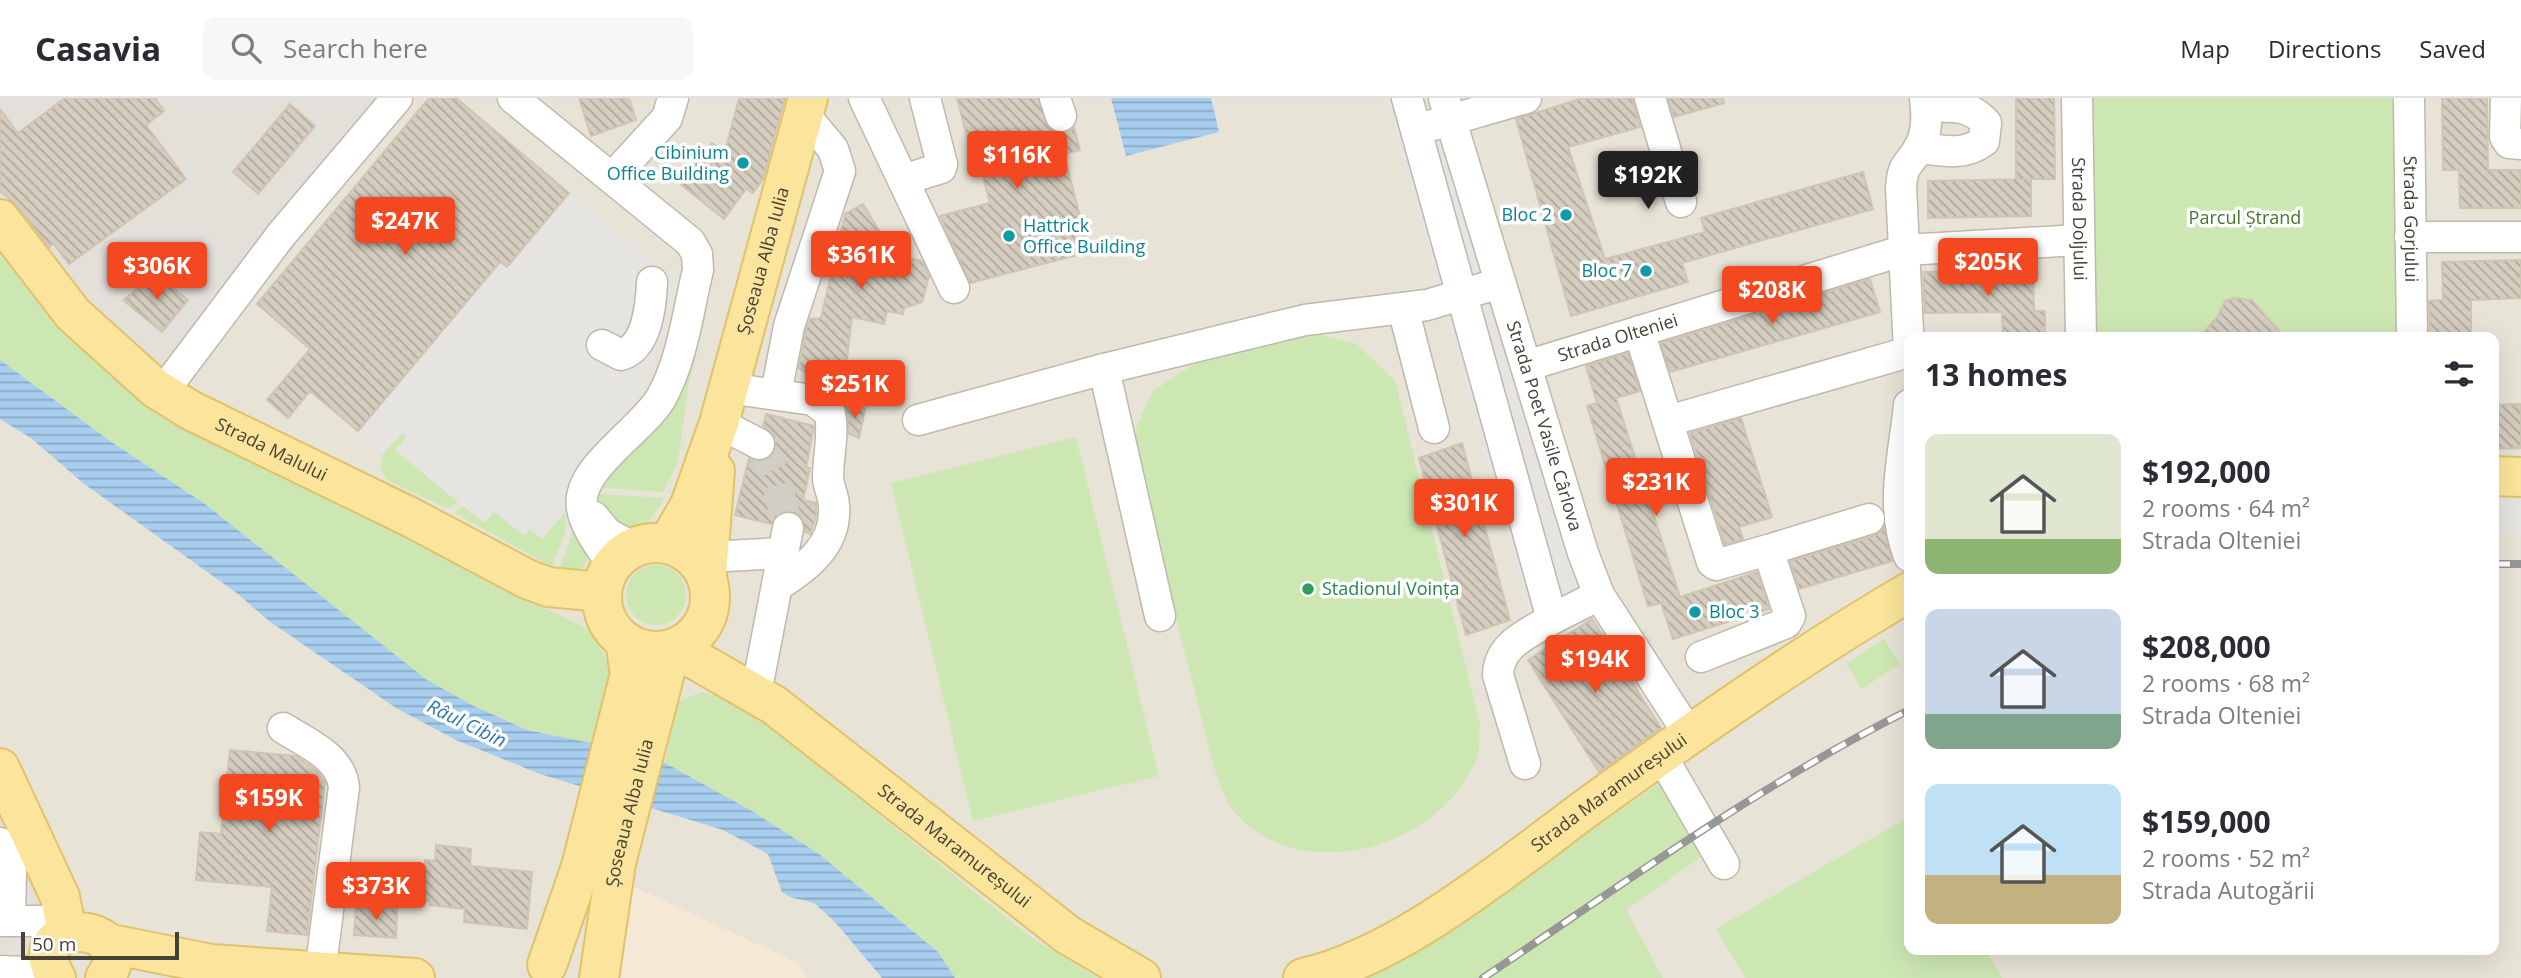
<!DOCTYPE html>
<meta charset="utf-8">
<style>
:root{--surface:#fff;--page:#f7f7f7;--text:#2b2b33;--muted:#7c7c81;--line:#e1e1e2;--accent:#f44920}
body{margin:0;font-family:"Open Sans",sans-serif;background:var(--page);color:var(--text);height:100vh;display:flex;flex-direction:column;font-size:26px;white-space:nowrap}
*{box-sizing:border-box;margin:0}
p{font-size:23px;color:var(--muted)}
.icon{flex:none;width:38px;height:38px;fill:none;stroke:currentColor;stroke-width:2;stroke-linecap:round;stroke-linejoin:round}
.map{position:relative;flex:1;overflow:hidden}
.panel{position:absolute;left:1904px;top:234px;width:595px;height:623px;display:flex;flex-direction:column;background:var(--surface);border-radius:14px;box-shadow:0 7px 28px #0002}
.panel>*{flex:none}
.scale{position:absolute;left:21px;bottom:18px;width:158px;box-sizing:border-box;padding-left:7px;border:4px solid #474237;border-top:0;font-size:19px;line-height:24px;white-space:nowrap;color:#474237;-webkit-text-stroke:5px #fff;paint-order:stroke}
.price{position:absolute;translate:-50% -60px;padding:0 16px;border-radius:7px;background:var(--accent);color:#fff;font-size:23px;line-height:46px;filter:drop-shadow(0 2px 4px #0008)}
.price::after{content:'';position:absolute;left:50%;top:42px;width:21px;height:16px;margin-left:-10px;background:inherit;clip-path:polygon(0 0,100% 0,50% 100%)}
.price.current{background:#222;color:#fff}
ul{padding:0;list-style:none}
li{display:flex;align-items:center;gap:21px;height:175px;padding:0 21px}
li span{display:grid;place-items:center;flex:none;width:196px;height:140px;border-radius:14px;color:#555}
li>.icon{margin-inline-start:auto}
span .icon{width:84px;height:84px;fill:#fffc;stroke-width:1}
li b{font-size:30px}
h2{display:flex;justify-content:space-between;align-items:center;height:84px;padding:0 21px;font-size:30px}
header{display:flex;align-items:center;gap:42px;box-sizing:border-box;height:98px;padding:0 35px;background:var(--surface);border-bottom:2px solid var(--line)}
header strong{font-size:33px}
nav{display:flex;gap:38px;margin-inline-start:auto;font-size:24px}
.search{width:490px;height:63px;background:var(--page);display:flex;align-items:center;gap:18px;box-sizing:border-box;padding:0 24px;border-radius:14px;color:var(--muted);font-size:26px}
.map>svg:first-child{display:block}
.residential{fill:#e8e3d7;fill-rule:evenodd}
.commercial{fill:#f5e9d5}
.industrial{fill:#e3e0da}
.green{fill:#cde7b3}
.parking{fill:#e5e4e0}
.water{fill:url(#water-rules)}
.building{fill:url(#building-back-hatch);stroke:#d0c5b2;stroke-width:2}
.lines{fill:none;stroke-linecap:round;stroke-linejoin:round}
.minor-tunnel{stroke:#d1cec5;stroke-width:30;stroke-dasharray:30 15;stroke-linecap:butt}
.minor-casing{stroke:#bfb9ac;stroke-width:33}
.major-casing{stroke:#e1c26a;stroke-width:42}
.minor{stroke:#fff;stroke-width:30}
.major{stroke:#fbe49b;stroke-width:38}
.rail-casing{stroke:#979797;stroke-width:8}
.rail{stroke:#fff;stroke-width:5;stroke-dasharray:16;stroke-linecap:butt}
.culture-dot{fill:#0f9aa8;stroke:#fff;stroke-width:2.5}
.leisure-dot{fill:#2e9e5b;stroke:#fff;stroke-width:2.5}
.labels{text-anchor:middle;stroke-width:7;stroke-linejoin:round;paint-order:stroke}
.culture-label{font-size:18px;fill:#0d838f;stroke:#fff;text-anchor:end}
.street-label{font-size:18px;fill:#474237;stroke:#fff}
.park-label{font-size:18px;fill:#45782c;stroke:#fff}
.leisure-label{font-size:18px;fill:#27864d;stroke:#fff;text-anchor:start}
.water-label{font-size:19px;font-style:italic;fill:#3376b1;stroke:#fff}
</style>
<header>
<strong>Casavia</strong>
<div class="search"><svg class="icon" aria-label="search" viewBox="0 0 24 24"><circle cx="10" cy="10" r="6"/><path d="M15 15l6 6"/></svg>Search here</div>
<nav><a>Map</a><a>Directions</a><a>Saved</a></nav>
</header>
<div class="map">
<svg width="2521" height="880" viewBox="0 0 2521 880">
<defs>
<pattern id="water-rules" width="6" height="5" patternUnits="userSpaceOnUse" patternTransform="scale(1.75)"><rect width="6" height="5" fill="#a7ceee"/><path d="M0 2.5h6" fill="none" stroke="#8aa9c2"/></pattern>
<pattern id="building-back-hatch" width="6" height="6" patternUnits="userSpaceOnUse" patternTransform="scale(1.75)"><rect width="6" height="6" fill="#d5cdbf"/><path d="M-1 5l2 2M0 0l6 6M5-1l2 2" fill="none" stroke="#afa89c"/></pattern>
</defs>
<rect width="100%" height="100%" fill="#f4f1e9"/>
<path class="residential" d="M 0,0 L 2521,0 L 2521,880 L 0,880 ZM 1909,240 L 2494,240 L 2494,852 L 1909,852 Z"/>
<polygon class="commercial" points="630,787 796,864 807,880 622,880 621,862"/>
<g class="industrial">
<polygon points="0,0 383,0 158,276 77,202 0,109"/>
<polygon points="0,703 48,804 44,839 22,852 0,856"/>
</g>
<g class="green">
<polygon points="2092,0 2396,0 2399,240 2095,240"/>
<polygon points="0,139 242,354 502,490 592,533 612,574 591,645 527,632 474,608 427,582 205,406 110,343 0,262"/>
<polygon points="692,213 706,217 688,290 678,364 663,394 603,390 623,360"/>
<path d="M 1309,234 L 1357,246 L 1395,283 L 1480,625 C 1479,635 1480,647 1478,657 C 1476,665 1470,673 1466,680 C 1423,756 1291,786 1232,711 C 1224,701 1220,684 1215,672 L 1134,358 L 1136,330 L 1153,293 L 1197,264 L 1226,250 Z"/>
<polygon points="403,335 406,340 396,352 458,404 449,411 389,383 381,374 382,357"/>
<polygon points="1076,339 1159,678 973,723 891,385"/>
<polygon points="599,396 665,400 650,422 633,434 601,420 597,404"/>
<polygon points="463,408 485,424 494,413 524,437 530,430 542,441 565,414 566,432 552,469 455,415"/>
<path d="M 575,428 C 584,446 596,458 578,474 L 558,476 Z"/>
<circle cx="656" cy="497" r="30"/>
<polygon points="1884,541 1900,566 1862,591 1846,566"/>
<path d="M 701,594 C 747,603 769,623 802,655 L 1028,837 L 1097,880 L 955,880 L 938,854 L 819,756 L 752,713 L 665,665 L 677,604 Z"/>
<polygon points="1667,680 1708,754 1626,812 1663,880 1344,880 1520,780"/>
<polygon points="1908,719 1909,852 1986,852 2002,880 1745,880 1716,831"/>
</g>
<g class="parking">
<polygon points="1386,0 1436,0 1581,500 1528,518"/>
<polygon points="569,95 678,185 643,293 568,386 565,414 542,441 530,431 524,437 494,414 485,424 463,408 395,352 406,340 404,336 401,336 382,357 358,333 500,164 507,169"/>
<rect x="1923" y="230" width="80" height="10"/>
<polygon points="2494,391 2521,393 2521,435 2494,435"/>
</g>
<g class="water">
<polygon points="1111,0 1211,0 1219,34 1126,58"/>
<polygon points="0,262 110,343 205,406 427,582 474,608 527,632 591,645 665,665 752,713 819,756 938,854 955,880 882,880 835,824 814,805 790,799 782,794 768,756 723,732 540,676 456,642 396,610 269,523 238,496 83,385 31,340 0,321"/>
</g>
<g class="building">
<polygon points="65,0 155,0 164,13 146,27 186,81 69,166 53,145 49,149 17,108 0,93 0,11 18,35"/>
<polygon points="429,0 456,0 569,95 507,169 500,164 358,333 310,293 288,320 267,302 310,251 257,206"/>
<polygon points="579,0 629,0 636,22 591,38"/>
<polygon points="739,0 785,0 763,81 753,95 746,91 724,121 679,85 712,45 725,54"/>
<polygon points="957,0 1038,0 1050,31 1066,35 1074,30 1080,52 1064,56 1089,154 970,185 940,118 990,105 977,57 972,59"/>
<polygon points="1583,0 1632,0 1640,29 1568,49 1605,161 1705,134 1701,120 1863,74 1873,111 1682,165 1688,184 1571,218 1516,21"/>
<polygon points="1668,0 1723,0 1724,5 1674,19"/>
<polygon points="2016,0 2054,0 2055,81 2031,81 2031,118 1928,120 1928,83 2028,81 2016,81"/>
<polygon points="2442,0 2487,0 2488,72 2521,72 2521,110 2460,110 2459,72 2443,72"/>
<polygon points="290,6 315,28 258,96 233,74"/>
<polygon points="863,106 881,136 904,141 900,158 922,163 929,178 922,204 904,210 903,216 887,213 884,226 852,219 846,270 821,277 806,275 799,270 806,232 810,221 821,220 845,116"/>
<polygon points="2521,162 2521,200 2471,202 2471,240 2430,240 2429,203 2443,202 2442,164"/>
<polygon points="2033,172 2034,213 2045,213 2045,240 2003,240 2002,214 1925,215 1923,174"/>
<polygon points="155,177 188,202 162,234 123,202"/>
<polygon points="1870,181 1880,214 1670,274 1661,245"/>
<polygon points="2234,200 2252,202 2285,240 2199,240 2218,218 2225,203"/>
<polygon points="1628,255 1640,293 1616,300 1680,499 1757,474 1769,511 1673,541 1661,505 1648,508 1587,308 1597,305 1586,268"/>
<polygon points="845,306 865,311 859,340 849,336"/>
<polygon points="2521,306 2521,350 2494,351 2494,307"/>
<polygon points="766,316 814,328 806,370 810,370 803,402 816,405 816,419 810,436 805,434 800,417 792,413 782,414 771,426 735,417 749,360 760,363 775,354 774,337 763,328"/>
<polygon points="1741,320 1772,419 1739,429 1743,441 1725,446 1690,335"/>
<polygon points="1462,345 1510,522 1466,537 1419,360"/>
<polygon points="1884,429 1892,463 1799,491 1790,463 1874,438"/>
<polygon points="1592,521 1661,630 1599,674 1528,562"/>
<polygon points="230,652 296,658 317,673 325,684 307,837 267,833 272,789 196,782 200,734 221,736"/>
<polygon points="436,747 471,751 470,768 532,774 527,831 464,824 465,811 430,807 430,803 421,802 425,762 435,763"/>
<polygon points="356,808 397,811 396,840 354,837"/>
</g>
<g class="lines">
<polyline class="minor-tunnel" points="759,346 775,377 788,430"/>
<g class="minor-casing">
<g id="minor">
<path d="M 513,0 L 690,144 L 697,156 L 698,172 C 688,214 682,263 661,300 C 643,332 575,371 582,410 C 585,430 602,450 612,467"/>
<polyline points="864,0 903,82 941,70 942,66 925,0"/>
<polyline points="1055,0 1061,18"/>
<polyline points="1407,0 1552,521 1599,497"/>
<path id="s1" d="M 1444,0 L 1583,455 L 1599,497 L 1689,636"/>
<polyline points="1650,0 1681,104"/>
<path id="s2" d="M 2077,0 L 2081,240"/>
<path id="s3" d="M 2409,0 L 2412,240"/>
<polyline points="2506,0 2505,39 2509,45 2521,46"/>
<polyline points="1433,27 1526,0"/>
<path d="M 1919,50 C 1943,53 1965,58 1984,43 L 1986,25 C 1968,5 1951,9 1926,9"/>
<polyline points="613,79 667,20 673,0"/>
<polyline points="903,82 954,190"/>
<polyline points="2410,139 2521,139"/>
<polyline points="1403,210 1434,330"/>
<polyline points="1639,233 1712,464 1716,467 1768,452 1790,518 1786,525 1701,559"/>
<path d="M 602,247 L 621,257 C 647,249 651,208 652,184"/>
<path d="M 1909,253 L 1901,89 C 1903,64 1909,68 1919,50 C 1928,34 1927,16 1925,0"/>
<path id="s4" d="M 1526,268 L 1905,152 L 2079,142"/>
<polyline points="1104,271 1160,518"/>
<path d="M 727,290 L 813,302 L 830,315 C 834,337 828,358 828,381 C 829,390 834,399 834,408 C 837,447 806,470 777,488"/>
<polyline points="162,295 281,137 397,0"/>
<polyline points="776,296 789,228 840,73 833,51 803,15"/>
<path d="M 1909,307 C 1904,359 1889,406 1909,458"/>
<polyline points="918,322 1104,271 1305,222 1427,207 1500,185"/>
<polyline points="1668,323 1909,254"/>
<polyline points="719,325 759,346"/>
<polyline points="594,419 607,435 632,449"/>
<polyline points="1768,452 1869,421"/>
<polyline points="708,459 783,455"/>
<polyline points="759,580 788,430"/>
<path d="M 283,630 C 307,645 341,659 344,689 L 320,875"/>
<polyline points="1661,657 1724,766"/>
<path d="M 1525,666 L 1498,577 C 1499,546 1528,536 1552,521"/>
<polyline points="0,745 11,772 10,823"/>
<polyline points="0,823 39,823"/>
<polyline points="0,873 25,874 50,869"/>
</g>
</g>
<g class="major-casing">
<g id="major">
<path id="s5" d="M 0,121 L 73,216 L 155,290 L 190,312 L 410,419 L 527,481 L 548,489 L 602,494"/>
<polyline points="2494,378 2521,379"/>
<circle cx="656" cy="499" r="54"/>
<path id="s6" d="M 668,445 L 690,407 L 719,325 L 808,0"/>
<polyline points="707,476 715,373"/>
<path id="s7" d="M 675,550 L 774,607 L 1068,837 L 1141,880"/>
<polyline points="0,670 60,799 67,835"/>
<polyline points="106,845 211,866 415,880"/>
<polyline points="547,867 581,769 630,576 625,543"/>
<path d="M 56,880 C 18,816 144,822 105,880"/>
<path id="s8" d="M 599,880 L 616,765 L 671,551"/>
<path id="s9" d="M 1303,880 C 1402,858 1510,766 1592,706 C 1695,632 1800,558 1909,494"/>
</g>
</g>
<use href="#minor" class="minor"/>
<use href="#major" class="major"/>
<g class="rail-casing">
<g id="rail">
<polyline points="2494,466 2521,466"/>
<path d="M 1483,880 C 1622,787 1759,687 1909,612"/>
</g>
</g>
<use href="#rail" class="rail"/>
</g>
<g class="culture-dot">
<circle cx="743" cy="65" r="7"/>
<circle cx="1566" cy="117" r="7"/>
<circle cx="1009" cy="138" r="7"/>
<circle cx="1646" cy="173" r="7"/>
<circle cx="1695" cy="514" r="7"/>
</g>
<circle class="leisure-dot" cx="1308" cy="491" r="7"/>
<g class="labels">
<g class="culture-label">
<text x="729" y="61">Cibinium<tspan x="729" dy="21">Office Building</tspan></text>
<text x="1552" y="123">Bloc 2</text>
<text x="1023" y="134" text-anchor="start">Hattrick<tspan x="1023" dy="21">Office Building</tspan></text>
<text x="1632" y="179">Bloc 7</text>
<text x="1709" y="520" text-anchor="start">Bloc 3</text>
</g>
<g class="street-label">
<text dy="6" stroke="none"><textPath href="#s2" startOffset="121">Strada Doljului</textPath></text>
<text dy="6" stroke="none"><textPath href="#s3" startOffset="121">Strada Gorjului</textPath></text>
<text dy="6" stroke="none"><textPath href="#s6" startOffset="299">Șoseaua Alba Iulia</textPath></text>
<text dy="6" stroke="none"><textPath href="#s4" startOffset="96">Strada Olteniei</textPath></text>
<text dy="6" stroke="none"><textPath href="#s1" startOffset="343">Strada Poet Vasile Cârlova</textPath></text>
<text dy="6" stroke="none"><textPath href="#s5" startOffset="362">Strada Malului</textPath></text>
<text dy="6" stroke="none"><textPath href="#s9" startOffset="360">Strada Maramureșului</textPath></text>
<text dy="6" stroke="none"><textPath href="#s8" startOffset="168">Șoseaua Alba Iulia</textPath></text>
<text dy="6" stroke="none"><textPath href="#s7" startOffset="343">Strada Maramureșului</textPath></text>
</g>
<g class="park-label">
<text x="2245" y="126">Parcul Ștrand</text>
</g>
<g class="leisure-label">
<text x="1322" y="497">Stadionul Voința</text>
</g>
<g class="water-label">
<text transform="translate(467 625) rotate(26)" y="7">Râul Cibin</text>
</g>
</g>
</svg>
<div class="scale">50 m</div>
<b class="price" style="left:1017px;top:93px">$116K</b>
<b class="price current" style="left:1648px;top:113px">$192K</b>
<b class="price" style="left:405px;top:159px">$247K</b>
<b class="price" style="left:861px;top:193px">$361K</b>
<b class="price" style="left:1988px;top:200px">$205K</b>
<b class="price" style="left:157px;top:204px">$306K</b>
<b class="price" style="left:1772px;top:228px">$208K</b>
<b class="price" style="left:855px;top:322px">$251K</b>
<b class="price" style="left:1656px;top:420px">$231K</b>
<b class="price" style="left:1464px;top:441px">$301K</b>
<b class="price" style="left:1595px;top:597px">$194K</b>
<b class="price" style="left:269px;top:736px">$159K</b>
<b class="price" style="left:376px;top:824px">$373K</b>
<section class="panel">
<h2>13 homes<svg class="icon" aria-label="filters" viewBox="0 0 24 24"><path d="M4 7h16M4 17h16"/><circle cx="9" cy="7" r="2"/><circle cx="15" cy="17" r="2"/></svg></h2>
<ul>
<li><span style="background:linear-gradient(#dfe7d0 75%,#8fb573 0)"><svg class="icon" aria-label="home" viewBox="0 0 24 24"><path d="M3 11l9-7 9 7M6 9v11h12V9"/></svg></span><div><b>$192,000</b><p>2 rooms · 64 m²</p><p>Strada Olteniei</p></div></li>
<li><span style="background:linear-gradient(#c9d6e8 75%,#7fa58c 0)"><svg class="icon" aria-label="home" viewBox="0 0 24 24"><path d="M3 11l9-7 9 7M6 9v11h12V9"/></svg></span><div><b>$208,000</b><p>2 rooms · 68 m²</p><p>Strada Olteniei</p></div></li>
<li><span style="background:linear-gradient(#bfe0f5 65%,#c2b280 0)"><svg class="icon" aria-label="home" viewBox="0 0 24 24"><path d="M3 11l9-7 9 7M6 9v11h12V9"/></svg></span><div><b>$159,000</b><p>2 rooms · 52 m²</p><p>Strada Autogării</p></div></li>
</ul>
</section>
</div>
